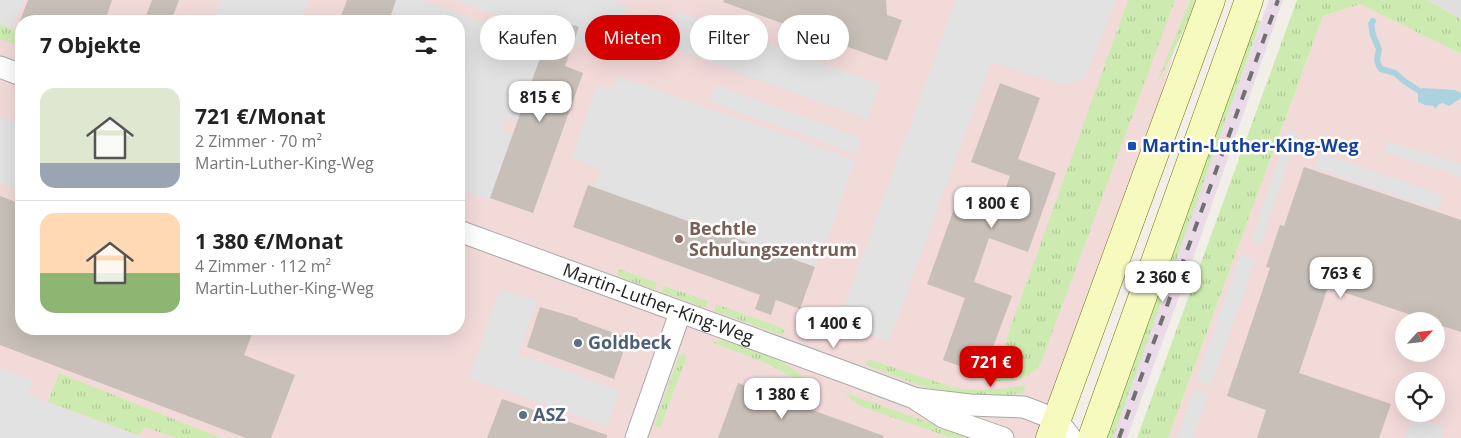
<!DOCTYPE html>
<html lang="de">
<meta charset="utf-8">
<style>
:root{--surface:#fff;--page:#f2f2f2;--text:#222;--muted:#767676;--line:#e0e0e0;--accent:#d40000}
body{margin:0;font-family:"Open Sans",sans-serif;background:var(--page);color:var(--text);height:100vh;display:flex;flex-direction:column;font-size:19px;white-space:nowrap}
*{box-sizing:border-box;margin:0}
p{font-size:16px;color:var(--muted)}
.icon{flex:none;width:28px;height:28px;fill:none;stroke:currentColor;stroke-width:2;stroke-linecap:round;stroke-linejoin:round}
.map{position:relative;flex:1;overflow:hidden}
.sheet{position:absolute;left:15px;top:15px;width:450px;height:320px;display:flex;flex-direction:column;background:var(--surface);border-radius:20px;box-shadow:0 5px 20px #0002}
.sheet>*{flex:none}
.top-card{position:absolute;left:480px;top:15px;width:475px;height:45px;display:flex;gap:10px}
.needle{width:32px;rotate:63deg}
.buttons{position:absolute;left:1395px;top:312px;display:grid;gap:10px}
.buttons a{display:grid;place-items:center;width:50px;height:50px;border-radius:50%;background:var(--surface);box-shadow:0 5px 20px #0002;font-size:25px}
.price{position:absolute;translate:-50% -42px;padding:0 11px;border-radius:10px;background:#fff;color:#222;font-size:16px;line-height:32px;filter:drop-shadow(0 1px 2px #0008)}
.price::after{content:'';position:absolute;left:50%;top:30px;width:15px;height:11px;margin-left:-8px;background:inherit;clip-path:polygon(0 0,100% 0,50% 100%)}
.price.active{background:var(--accent);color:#fff}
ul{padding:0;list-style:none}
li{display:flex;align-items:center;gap:15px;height:125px;padding:0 25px}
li+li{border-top:1px solid var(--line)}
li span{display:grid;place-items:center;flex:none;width:140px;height:100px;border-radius:15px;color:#555}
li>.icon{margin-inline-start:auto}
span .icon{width:60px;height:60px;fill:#fffc;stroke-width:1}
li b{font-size:21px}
h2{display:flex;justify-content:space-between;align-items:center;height:60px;padding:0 25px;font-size:21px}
.tag{padding:0 18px;border-radius:22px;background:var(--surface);box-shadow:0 5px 20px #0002;font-size:18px;line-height:45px}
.tag.active{background:var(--accent);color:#fff}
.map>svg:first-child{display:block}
.residential{fill:#e0dfdf}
.commercial{fill:#f2dad9;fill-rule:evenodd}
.railway{fill:#ebdbe8}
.grass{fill:url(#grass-tufts)}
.parking{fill:#e2e2e2}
.water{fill:#aad3df}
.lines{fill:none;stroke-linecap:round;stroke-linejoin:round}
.stream{stroke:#aad3df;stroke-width:6}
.building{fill:#c7bfb8}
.street-casing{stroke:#a9a9a9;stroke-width:23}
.secondary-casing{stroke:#707d05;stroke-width:29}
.street{stroke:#fff;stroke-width:21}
.secondary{stroke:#f7fabf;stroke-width:28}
.rail{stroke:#707070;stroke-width:4;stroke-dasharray:10 10;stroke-linecap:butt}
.transit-dot{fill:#1a4fb4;stroke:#fff;stroke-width:2}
.education-dot{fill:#8d6e63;stroke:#fff;stroke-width:2}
.service-dot{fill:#5c6f8a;stroke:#fff;stroke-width:2}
.labels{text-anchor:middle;stroke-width:5;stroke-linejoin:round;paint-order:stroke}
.transit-label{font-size:18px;font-weight:bold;fill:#164399;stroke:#fff;text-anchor:start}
.education-label{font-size:18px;font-weight:bold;fill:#785e54;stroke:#fff;text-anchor:start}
.street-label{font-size:18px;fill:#222;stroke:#fff}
.service-label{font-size:18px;font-weight:bold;fill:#4e5e75;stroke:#fff;text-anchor:start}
</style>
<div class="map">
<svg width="1461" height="438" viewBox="0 0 1461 438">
<defs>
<pattern id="grass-tufts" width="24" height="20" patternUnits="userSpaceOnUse" patternTransform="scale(1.25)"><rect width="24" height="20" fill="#cdebb0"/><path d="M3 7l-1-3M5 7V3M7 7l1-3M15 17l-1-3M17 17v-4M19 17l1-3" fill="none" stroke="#b0c997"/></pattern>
</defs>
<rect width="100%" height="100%" fill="#f2efe9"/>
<polygon class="residential" points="1427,0 1461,0 1461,19"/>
<g class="commercial">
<path d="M 0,0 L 1189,0 L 1149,136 L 1036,438 L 0,438 ZM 21,21 L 459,21 L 459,329 L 21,329 Z"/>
<path d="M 1360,4 L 1461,54 L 1461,438 L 1168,438 L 1323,16 ZM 1404,321 L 1436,321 L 1436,354 L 1404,354 ZM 1404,381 L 1436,381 L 1436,414 L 1404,414 Z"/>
</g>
<polygon class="railway" points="1269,0 1283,0 1193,259 1127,438 1112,438"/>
<g class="grass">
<path d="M 1128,0 L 1175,0 L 1044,355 C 1042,360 1040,366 1036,369 C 1025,381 1005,381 991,382 Z"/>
<polygon points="1190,0 1199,0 1159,80 1158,79"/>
<polygon points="1297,0 1427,0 1461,19 1461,54 1360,4 1323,16 1168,438 1137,438"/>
<polygon points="1254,19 1261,21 1113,438 1105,438"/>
<polygon points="0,25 21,33 21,46 0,39"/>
<polygon points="619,269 657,283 655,290 617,276"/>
<polygon points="664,286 708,301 706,308 661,292"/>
<polygon points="716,304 785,329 782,335 776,333 714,311"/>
<path d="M 719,340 C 756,347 791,361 816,390 L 766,363 L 711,342 Z"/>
<polygon points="682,353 687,355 660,428 654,425 678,358"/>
<path d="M 868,359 L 951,387 C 976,392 1001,390 1026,385 L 1023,393 C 1002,396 978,399 957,395 C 928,390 893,375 865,365 Z"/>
<polygon points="59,373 221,438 176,438 144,427 139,435 48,402"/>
<polygon points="845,393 973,438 952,438 863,407 853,401"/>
</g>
<g class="parking">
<polygon points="0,0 24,0 13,29 0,24"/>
<polygon points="221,0 309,0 301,21 214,21"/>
<polygon points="396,0 423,0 545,44 518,121 506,117 501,130 513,135 490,200 459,189 459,21 389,21"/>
<polygon points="456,0 613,0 627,5 609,55"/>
<polygon points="956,0 1116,0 1085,78 1066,85 991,62 889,341 838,323"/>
<polygon points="677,11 880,84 867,119 665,46"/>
<polygon points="618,76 855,160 831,230 815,267 593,187 600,169 572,158 597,85 612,90"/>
<polygon points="715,85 862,138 856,154 709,101"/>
<polygon points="0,117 21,125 21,180 18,189 0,183"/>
<polygon points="1289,129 1298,132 1261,244 1251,241"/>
<polygon points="1388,141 1461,164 1461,177 1384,152"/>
<polygon points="1320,153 1443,195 1438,210 1315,168"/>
<polygon points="1241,254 1256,259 1211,385 1196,380"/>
<polygon points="500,289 537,301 518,354 619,390 607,426 469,378"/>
<polygon points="0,368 33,380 28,395 143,438 0,438"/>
<polygon points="1194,389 1208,394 1193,438 1177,438"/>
<polygon points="1413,416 1445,427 1441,438 1405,438"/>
</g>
<polygon class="water" points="1423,88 1455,90 1461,93 1461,98 1449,106 1443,103 1439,104 1435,109 1434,106 1425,105 1418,102 1418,90"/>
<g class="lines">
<polyline class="stream" points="1373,21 1371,24 1373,35 1379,49 1377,60 1379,66 1381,69 1395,73 1404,81 1418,90"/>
</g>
<g class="building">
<polygon points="28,0 112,0 105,21 20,21"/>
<polygon points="152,0 179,0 171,21 144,21"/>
<polygon points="347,0 396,0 389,21 339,21"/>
<polygon points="724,0 886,0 887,15 902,20 887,61 723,2"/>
<polygon points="554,19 579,27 565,66 583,73 533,213 490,198"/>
<polygon points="1000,83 1040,98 1018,159 1056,173 1028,252 989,238 974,282 1012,296 983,374 943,360 965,298 927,284 955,206 994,220 1010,176 971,162"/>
<polygon points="1304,167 1461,220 1461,332 1436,324 1436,321 1429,321 1328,287 1299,373 1391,404 1379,438 1257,438 1266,410 1227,396 1270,268 1266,267 1280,225 1284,226"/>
<polygon points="588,185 815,267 800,309 776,300 771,315 755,309 760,295 573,227"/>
<polygon points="0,196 21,204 21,329 254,329 244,355 295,375 271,438 246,438 0,345"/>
<polygon points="540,307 578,318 578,320 628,338 614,379 527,347"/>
<polygon points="738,383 884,436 883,438 718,438"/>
<polygon points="502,399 607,435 607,438 487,438"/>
</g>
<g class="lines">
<g class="street-casing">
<g id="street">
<polyline points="0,67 21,75"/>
<path id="s1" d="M 459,231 L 850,374 L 914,398 L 943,417 L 1003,438"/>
<polyline points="919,399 970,405 1024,407 1057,420 1071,438"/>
<polyline points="636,438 680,313"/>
</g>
</g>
<g class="secondary-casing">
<g id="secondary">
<polyline points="1050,438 1211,0"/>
<polyline points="1092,438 1249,0"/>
</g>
</g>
<use href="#street" class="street"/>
<use href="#secondary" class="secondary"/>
<polyline class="rail" points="1119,438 1278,0"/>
</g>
<rect class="transit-dot" x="1127" y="141" width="10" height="10" rx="2.5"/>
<circle class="education-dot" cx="679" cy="239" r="5"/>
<g class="service-dot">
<circle cx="578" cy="343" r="5"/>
<circle cx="523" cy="415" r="5"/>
</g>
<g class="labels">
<g class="transit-label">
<text x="1142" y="152">Martin-Luther-King-Weg</text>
</g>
<g class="education-label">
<text x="689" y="235">Bechtle<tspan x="689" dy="21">Schulungszentrum</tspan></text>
</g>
<g class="street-label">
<text dy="6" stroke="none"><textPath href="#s1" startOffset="212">Martin-Luther-King-Weg</textPath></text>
</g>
<g class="service-label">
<text x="588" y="349">Goldbeck</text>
<text x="533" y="421">ASZ</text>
</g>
</g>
</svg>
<div class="buttons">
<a><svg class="needle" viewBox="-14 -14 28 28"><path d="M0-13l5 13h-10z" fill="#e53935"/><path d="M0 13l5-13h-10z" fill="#767676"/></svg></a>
<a><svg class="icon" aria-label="locate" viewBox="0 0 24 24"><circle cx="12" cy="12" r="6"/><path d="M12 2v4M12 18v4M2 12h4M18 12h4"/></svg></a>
</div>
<b class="price" style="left:540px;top:123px">815 €</b>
<b class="price" style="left:992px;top:229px">1 800 €</b>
<b class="price" style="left:1341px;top:299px">763 €</b>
<b class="price" style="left:1163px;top:303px">2 360 €</b>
<b class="price" style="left:834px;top:349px">1 400 €</b>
<b class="price active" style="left:991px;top:388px">721 €</b>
<b class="price" style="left:782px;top:420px">1 380 €</b>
<div class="top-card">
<a class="tag">Kaufen</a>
<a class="tag active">Mieten</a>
<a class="tag">Filter</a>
<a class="tag">Neu</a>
</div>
<section class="sheet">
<h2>7 Objekte<svg class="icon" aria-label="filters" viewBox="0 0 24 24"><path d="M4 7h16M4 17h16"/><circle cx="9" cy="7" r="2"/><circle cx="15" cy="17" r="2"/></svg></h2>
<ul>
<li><span style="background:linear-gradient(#dfe7d0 75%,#9aa5b1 0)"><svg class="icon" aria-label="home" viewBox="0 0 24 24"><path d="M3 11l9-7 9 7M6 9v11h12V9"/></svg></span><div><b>721 €/Monat</b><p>2 Zimmer · 70 m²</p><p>Martin-Luther-King-Weg</p></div></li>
<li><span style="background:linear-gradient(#ffd9b3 60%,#8fb573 0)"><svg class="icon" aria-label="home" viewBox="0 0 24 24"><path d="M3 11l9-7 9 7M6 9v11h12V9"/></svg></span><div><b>1 380 €/Monat</b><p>4 Zimmer · 112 m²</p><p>Martin-Luther-King-Weg</p></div></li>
</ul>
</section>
</div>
